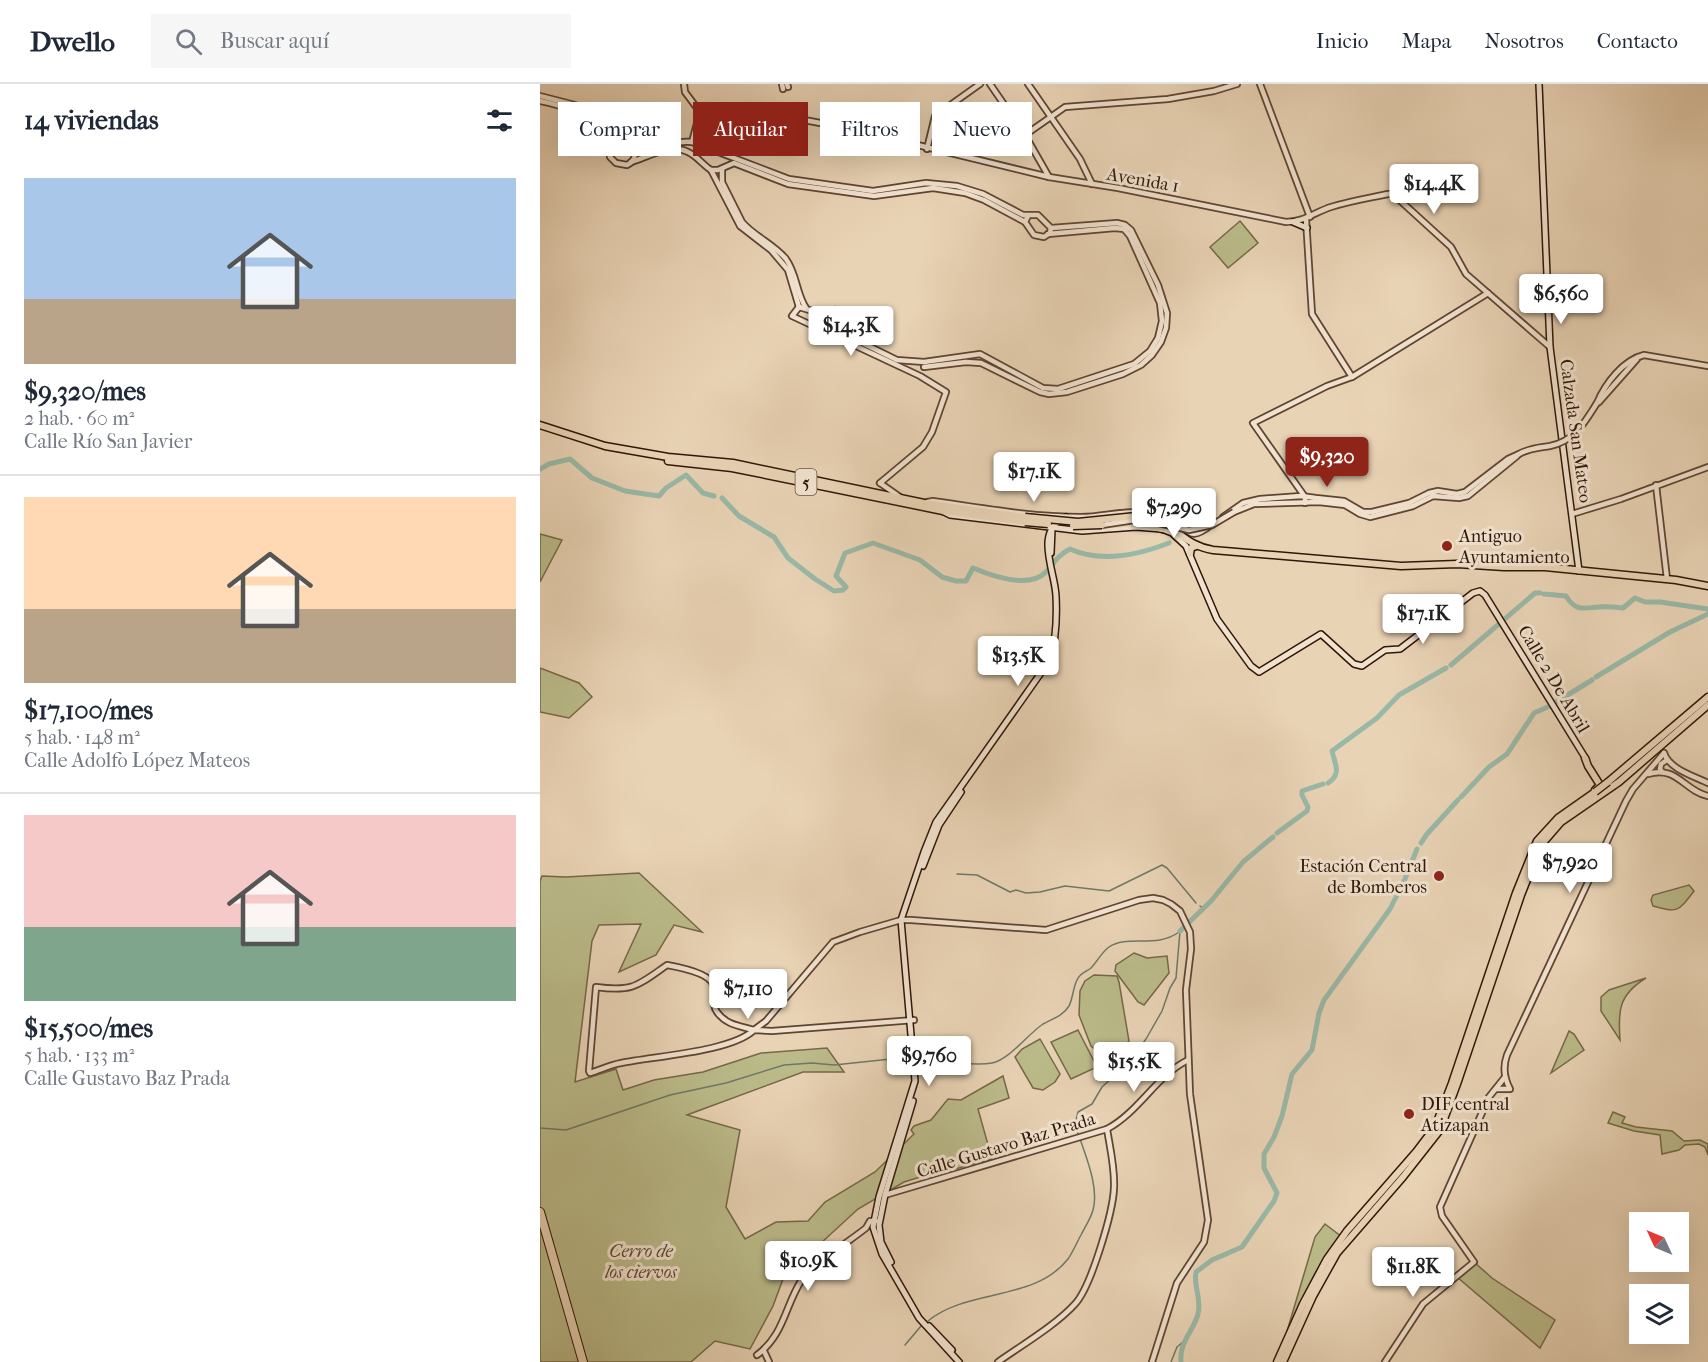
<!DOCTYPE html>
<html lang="es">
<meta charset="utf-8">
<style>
:root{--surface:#fff;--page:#f6f6f7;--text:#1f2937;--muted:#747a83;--line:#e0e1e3;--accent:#8f2418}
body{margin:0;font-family:"IM FELL French Canon",serif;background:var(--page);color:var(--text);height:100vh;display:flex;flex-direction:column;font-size:22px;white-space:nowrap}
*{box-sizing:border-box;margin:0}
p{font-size:20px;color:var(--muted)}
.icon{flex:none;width:33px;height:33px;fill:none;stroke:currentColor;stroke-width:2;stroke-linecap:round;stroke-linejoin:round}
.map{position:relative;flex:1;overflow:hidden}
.panel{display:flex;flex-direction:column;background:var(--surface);width:540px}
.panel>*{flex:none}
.guide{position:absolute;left:18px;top:18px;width:570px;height:54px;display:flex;gap:12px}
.needle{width:39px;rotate:314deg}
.buttons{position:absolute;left:1089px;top:1128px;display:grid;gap:12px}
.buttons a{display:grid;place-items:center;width:60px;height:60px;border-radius:0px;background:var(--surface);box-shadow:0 6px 24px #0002;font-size:30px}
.price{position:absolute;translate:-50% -51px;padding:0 14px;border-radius:6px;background:#fff;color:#222;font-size:20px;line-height:39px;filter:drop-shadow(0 2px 3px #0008)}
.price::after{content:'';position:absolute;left:50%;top:36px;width:18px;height:14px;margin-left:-9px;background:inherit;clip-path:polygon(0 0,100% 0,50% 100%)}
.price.current{background:var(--accent);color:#fff}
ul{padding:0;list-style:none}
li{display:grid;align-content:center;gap:12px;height:318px;padding:0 24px}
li+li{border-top:2px solid var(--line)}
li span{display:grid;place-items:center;height:186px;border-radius:0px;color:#555}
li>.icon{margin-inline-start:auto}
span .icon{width:108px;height:108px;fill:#fffc;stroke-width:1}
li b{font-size:26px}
h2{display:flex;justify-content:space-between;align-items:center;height:72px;padding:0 24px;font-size:26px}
.tag{padding:0 21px;border-radius:0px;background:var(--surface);box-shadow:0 6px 24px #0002;font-size:21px;line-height:54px}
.tag.current{background:var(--accent);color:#fff}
header{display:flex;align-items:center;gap:36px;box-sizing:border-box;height:84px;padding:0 30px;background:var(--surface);border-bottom:2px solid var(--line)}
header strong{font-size:28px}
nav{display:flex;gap:33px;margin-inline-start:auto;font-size:21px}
.search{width:420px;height:54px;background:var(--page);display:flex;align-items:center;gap:15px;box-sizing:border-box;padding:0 21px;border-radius:0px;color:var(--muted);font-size:22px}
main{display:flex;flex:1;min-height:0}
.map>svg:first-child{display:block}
.green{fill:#bbbb8a;stroke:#756848;stroke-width:1.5}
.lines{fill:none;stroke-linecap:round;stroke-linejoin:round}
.stream{stroke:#6f7868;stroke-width:1.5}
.river{stroke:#99b9a8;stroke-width:5}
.tertiary-casing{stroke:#5e4532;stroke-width:8}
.secondary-casing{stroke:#2f1607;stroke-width:8}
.primary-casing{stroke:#2f1607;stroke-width:9}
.motorway-casing{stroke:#2f1607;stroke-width:10}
.tertiary{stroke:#f1e2cf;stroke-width:4.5}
.secondary{stroke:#f1e2cf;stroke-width:5}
.primary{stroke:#e9d3b5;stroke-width:6}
.motorway{stroke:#e9d3b5;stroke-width:8}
.tertiary-bridge-casing{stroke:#5e4532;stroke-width:8;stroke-linecap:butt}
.primary-bridge-casing{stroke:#2f1607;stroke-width:9;stroke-linecap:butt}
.tertiary-bridge{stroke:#f1e2cf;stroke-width:4.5}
.primary-bridge{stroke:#e9d3b5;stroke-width:6}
.poi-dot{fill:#8f2418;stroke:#f1e2cf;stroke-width:2}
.labels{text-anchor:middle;stroke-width:6;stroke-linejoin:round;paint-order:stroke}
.shield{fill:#f1e2cf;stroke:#695343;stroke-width:1.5}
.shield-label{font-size:16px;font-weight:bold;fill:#2f1607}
.street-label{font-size:18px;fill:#2f1607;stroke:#f1e2cf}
.poi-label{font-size:18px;fill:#2f1607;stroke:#f1e2cf;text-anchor:start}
.park-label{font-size:18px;font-style:italic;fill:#59482e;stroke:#f1e2cf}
</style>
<header>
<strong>Dwello</strong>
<div class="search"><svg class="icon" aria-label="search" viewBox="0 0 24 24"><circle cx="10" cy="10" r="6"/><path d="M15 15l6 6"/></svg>Buscar aquí</div>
<nav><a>Inicio</a><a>Mapa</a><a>Nosotros</a><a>Contacto</a></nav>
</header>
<main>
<section class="panel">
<h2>14 viviendas<svg class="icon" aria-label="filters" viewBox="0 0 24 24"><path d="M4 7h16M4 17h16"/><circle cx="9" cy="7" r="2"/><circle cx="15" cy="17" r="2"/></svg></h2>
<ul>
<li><span style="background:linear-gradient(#a9c7e8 65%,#b9a48a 0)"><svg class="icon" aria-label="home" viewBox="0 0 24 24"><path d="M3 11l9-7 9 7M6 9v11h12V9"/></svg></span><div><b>$9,320/mes</b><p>2 hab. · 60 m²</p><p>Calle Río San Javier</p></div></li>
<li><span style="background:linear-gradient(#ffd9b3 60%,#b9a48a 0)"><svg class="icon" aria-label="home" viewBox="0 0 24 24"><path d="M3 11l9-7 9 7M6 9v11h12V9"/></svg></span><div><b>$17,100/mes</b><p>5 hab. · 148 m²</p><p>Calle Adolfo López Mateos</p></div></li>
<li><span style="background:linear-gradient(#f6c9c9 60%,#7fa58c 0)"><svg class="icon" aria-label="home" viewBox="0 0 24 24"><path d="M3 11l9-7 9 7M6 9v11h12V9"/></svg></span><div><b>$15,500/mes</b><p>5 hab. · 133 m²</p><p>Calle Gustavo Baz Prada</p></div></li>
</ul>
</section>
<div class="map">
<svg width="1168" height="1278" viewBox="0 0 1168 1278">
<rect width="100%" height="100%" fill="#e9d3b5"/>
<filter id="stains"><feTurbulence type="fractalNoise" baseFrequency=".00333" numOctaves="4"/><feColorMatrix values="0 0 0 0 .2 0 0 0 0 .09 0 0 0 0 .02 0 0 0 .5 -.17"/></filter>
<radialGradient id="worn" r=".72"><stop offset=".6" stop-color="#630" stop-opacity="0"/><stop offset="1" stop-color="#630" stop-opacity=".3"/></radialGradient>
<g class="green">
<polygon points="700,137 718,159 688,184 670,163"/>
<polygon points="0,450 22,456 0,498"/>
<polygon points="0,584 39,599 52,613 29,634 0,628"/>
<polygon points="99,789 162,848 134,841 116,871 79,888 101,840 59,841 52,857 35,998 76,985 83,1006 114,996 163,988 221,969 287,964 304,988 263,988 147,1031 200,1046 186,1123 205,1155 236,1138 268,1137 285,1118 335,1088 374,1050 371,1046 374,1042 391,1036 408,1015 421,1016 463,992 469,1014 438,1025 452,1075 408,1087 406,1085 364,1098 318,1125 280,1160 246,1187 233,1222 210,1265 175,1257 151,1278 0,1278 0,797 2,792 26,793"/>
<path d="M 1149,801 L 1154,807 C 1138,828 1138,829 1113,822 L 1111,816 L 1113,811 Z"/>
<polygon points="594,869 607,874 627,872 629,889 604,921 598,918 575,887 576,881"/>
<path d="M 554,891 L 577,892 L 579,898 L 589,957 C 580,967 574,970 562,971 L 551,962 L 539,931 L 540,907 L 545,897 Z"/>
<path d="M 1106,894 C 1078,911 1078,928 1080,956 L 1061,927 L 1061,913 L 1069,906 Z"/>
<polygon points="538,946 557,983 531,995 511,958"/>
<polygon points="1029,947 1034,950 1044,966 1011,989"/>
<polygon points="500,955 520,990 515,998 503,1006 493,1004 475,973 482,965"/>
<polygon points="1073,1028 1085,1033 1082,1039 1096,1043 1132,1047 1144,1057 1160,1056 1168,1060 1168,1071 1165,1063 1159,1060 1145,1061 1139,1066 1122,1070 1120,1051 1094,1047 1068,1039"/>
<polygon points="785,1140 802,1153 745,1254 775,1153"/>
<polygon points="934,1178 952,1194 1015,1236 1000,1264 917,1193"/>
</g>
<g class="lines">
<g class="stream">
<polyline points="417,790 437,791 470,808 476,806 486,809 500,808 525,802 569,807 622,781 627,784 656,819"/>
<polyline points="660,822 663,824"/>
<path d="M 379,972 C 398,969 403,976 419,979 C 429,980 442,981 452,979 C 469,976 488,950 503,940 C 512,935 523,932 529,922 C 533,914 533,904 537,896 C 540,889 546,888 551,884 C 557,878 561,869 569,863 C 588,850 616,865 639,848"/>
<polyline points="0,1044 26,1046 130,1011 186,999 244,981 272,979 294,981 370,973"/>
<polyline points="538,1050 535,1040 538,1028 552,1020 562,1003 590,977 606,955 622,927 630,904 636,894 640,847"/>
<path d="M 388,1237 C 428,1204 494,1218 528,1175 C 533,1168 537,1158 541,1151 C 545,1143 551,1134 553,1126 C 559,1105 547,1075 540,1055"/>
<polyline points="365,1261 381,1242"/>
<polyline points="631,1278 637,1263 643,1258"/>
</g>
<g class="river">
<polyline points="0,385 9,380 30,375 52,394 85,407 119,412 126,404 146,391 163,409 174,412"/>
<path d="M 182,414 L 199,432 L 234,453 L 248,474 L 275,495 L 294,507 L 303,506 L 306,503 L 296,492 L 305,469 L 333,459 L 380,476 L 402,493 L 416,497 L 426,497 L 433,484 C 452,492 489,505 506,488 C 514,479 518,471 530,465 C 561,479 598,471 629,459"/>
<path d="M 1004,510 L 1026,512 C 1036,528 1043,524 1059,523 C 1067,522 1075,523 1083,524 L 1095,514 L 1105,518 L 1120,518 L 1168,525"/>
<polyline points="911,581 995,509 1000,509"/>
<polyline points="1056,593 1130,548 1168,530"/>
<polyline points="1013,620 1052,596"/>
<path d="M 788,699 C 802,690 795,680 792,667 L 837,634 L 859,611 L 906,584"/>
<polyline points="921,713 949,683 967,670 994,629 1010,622"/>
<polyline points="737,749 767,727 768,723 762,711 762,707 783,700"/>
<polyline points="881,759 887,750 918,716"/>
<polyline points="640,847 671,817 703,778 733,753"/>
<path d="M 641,1278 C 639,1258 653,1248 658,1230 C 662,1216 653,1201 656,1188 L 672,1176 L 702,1163 L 734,1117 L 737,1109 L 724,1084 L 724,1070 L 734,1053 L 742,1032 L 752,990 L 772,966 L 779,929 L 784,916 L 850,825 L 865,795 L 877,765"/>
</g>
<g class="tertiary-casing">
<g id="tertiary">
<polyline points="144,0 145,8 160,28"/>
<polyline points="242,0 243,5"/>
<polyline points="247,0 248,3"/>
<polyline points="450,0 485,51 509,93"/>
<polyline points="488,0 540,75 552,100"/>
<polyline points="720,0 770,133"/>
<polyline points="0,12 35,21 87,59"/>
<path d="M 0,17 C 29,23 72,37 70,73 L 76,79 L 87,81 C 94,78 96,71 94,64 C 87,57 78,60 71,66"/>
<path d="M 160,28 L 219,35 L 259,35 L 312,45 L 509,93 L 578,104 L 746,138 C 764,138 775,128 791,123 C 810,117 829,114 848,110 L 853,110 L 911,163 L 926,190 L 1010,263"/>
<polyline points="485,51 525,23 628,15 674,7 697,0"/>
<polyline points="152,58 160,28"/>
<path d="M 92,62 C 113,70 131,55 152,58 L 249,95 L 333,107 L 386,99 L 417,102 L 443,110 L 483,131 L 498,131 L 511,144 L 510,149 L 504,153 L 494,151 L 485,138 L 488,132"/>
<polyline points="387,65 395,32 440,0"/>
<path d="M 91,78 C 108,73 131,59 148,68 C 157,72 163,81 171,86 L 178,86 L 194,79 L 248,100 L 334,112 L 393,104 L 425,109 L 444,116 L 485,138"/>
<path d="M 182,85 L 182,98 L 202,138 C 215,153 234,160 246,175 C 257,190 256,209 266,224"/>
<polyline points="171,86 200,142 231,166 248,186 259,223"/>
<polyline points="766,135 772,230 812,293"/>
<polyline points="259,223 276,228 296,246 357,276 384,278 440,270 503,304 518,305 594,280 610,267 618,254 622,237 620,219 590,152 584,145 575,144 508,150"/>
<polyline points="259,223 252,232 380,292 406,308 392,348 383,363 340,399"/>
<polyline points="287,238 289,230 295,226"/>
<polyline points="384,283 426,278 441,279 500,308 509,310 527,308 583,290 601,281 612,271 621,258 626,244 627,229 618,201 591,146 585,141 577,139 511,144"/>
<polyline points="1059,318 1097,275"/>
<path d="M 1057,319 C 1065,300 1083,276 1104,271 L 1168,282"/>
<polyline points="340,399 360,413"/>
<polyline points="1116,401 1127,495"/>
<path d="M 387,418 L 393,417 C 442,424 492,433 541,433 C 561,433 581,427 601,428 C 611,429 623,431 632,436 C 650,447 650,458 671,441"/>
<polyline points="765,419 765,413 713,339 787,302 812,293 948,209"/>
<polyline points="694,428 714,420 779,418 805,421 820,430 830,433 873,422 893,412 919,414 928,412 977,372"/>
<polyline points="1032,430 1081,415 1168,383"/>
<polyline points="683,433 703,419 720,415 761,412 776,414 804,417 823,428 832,428 869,419 889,409 898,407 917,410 925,408 968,375 979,370"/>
<path d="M 1124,669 C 1129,685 1154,692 1168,699"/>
<polyline points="1122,688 1120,685 1121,680 1127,676"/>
<path d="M 1108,690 C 1137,681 1144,707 1168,712"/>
<path d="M 374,936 L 232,947 L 214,946 C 191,968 114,972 81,979 C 70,981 60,986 50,989 L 49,987 L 56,903 C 93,908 97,902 127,881 C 138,883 170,889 173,901 C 176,910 171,920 177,928 C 186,941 200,942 214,946 L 226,937 L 293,858 L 320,848 L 361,836 L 371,836 L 506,846 L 599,816 L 613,814 L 623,816 L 631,820 L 640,827 L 650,848 L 651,865 L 646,906 L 650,1010 L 668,1136 L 664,1158 L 637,1199 L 612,1278"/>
<path d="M 956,1005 L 970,1005 C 964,994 963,982 967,971 L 1086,717 L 1093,705 L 1124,669"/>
<path d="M 345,1111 L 567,1045 C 599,1028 616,992 648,976"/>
<polyline points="224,1267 229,1278"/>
<path d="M 217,1271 C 244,1251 245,1222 261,1197 C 271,1182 311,1156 326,1144 L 330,1137 L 336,1137"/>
<path d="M 458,1278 C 482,1261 516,1241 535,1220 C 551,1203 573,1128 574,1104 C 575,1084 570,1064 567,1045"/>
<polyline points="845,1278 883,1220 934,1178 902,1132 900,1123 949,1013 965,993"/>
</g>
</g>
<g class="secondary-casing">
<g id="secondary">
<polyline points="999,0 1010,263 1039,487"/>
<polyline points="753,138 767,144"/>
<polyline points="404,428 410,431 542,447 596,443 622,445 632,449 646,462 677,535 711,582 719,588 781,550 814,580 822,582 845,566 860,565 933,509 940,507 945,511 1046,675"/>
<polyline points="511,469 512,445"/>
<polyline points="383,782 399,741 421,708"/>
<polyline points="351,1178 341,1158 339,1141 345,1111 373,1017"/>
<polyline points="389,1242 412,1266"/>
<path d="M 419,1278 L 379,1234 L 342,1170 L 333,1143 L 339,1113 L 375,997 L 361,836 L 384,768 L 396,738 L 510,576 C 516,556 517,532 516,512 C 515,486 493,447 526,433"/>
</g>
</g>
<g class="primary-casing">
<g id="primary">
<polyline points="0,341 65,362 128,373 193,379 384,419 485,433"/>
<polyline points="128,377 192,384 403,427 485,438"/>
<path d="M 596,432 C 634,434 640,461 673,466 L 861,482 L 917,480 L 964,483 L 1005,483 L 1136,496 L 1168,502"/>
<polyline points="571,441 600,439 622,445"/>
<polyline points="650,470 651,464 656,462"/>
<polyline points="1045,674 1048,682 1060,701 1055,706"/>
<polyline points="1068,698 1168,613"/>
<polyline points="737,1278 763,1220 787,1175 807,1147 876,1068 895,1043 912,999 976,809 997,757 1018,734 1055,708"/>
<polyline points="743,1278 773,1212 797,1169 863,1093 900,1046 917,1000 981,811 1001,761 1021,738 1079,698 1168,621"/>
</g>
</g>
<g class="motorway-casing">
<polyline id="motorway" points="0,1128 43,1278"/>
</g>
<use href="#tertiary" class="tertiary"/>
<use href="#secondary" class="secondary"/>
<use href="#primary" class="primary"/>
<use href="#motorway" class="motorway"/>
<g class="tertiary-bridge-casing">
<g id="tertiary-bridge">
<path d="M 979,370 C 990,364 998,364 1010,362 C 1035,357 1045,338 1057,319"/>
<polyline points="562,441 601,435 649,446 672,441 694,428"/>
</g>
</g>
<g class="primary-bridge-casing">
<g id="primary-bridge">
<polyline points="485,433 538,438 596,432"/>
<polyline points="485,438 508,440"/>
<polyline points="533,442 562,441"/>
<polyline points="1055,708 1068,698"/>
</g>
</g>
<use href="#tertiary-bridge" class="tertiary-bridge"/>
<use href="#primary-bridge" class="primary-bridge"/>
</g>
<g class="poi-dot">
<circle cx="907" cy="462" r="6"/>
<circle cx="899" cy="792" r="6"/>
<circle cx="869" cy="1030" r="6"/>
</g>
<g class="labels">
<rect class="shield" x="255.5" y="385" width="21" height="26" rx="4.5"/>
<g class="shield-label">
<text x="266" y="404">5</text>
</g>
<g class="street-label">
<text transform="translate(603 96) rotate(10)" y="6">Avenida 1</text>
<text transform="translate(1036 347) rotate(82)" y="6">Calzada San Mateo</text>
<text transform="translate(1014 595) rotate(59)" y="6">Calle 2 De Abril</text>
<text transform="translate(466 1061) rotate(-17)" y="6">Calle Gustavo Baz Prada</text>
</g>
<g class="poi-label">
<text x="919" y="458">Antiguo<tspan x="919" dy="21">Ayuntamiento</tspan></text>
<text x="887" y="788" text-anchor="end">Estación Central<tspan x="887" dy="21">de Bomberos</tspan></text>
<text x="881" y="1026">DIF central<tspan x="881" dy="21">Atizapan</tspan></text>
</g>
<g class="park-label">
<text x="101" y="1173">Cerro de<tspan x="101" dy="21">los ciervos</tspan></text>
</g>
</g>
<rect width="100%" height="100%" filter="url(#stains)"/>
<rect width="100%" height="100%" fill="url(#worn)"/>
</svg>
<div class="buttons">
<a><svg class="needle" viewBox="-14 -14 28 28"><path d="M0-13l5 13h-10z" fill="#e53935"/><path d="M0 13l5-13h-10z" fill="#747a83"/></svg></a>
<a><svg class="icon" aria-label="layers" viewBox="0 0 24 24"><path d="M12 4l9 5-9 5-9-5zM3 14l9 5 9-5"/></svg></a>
</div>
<b class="price" style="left:894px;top:131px">$14.4K</b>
<b class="price" style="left:1021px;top:241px">$6,560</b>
<b class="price" style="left:311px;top:273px">$14.3K</b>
<b class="price current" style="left:787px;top:404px">$9,320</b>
<b class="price" style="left:494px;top:419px">$17.1K</b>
<b class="price" style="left:634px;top:455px">$7,290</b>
<b class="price" style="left:883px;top:561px">$17.1K</b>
<b class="price" style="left:478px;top:603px">$13.5K</b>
<b class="price" style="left:1030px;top:810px">$7,920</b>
<b class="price" style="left:208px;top:936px">$7,110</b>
<b class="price" style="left:389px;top:1003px">$9,760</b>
<b class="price" style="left:594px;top:1009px">$15.5K</b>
<b class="price" style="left:268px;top:1208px">$10.9K</b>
<b class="price" style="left:873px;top:1214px">$11.8K</b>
<div class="guide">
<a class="tag">Comprar</a>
<a class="tag current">Alquilar</a>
<a class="tag">Filtros</a>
<a class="tag">Nuevo</a>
</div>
</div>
</main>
